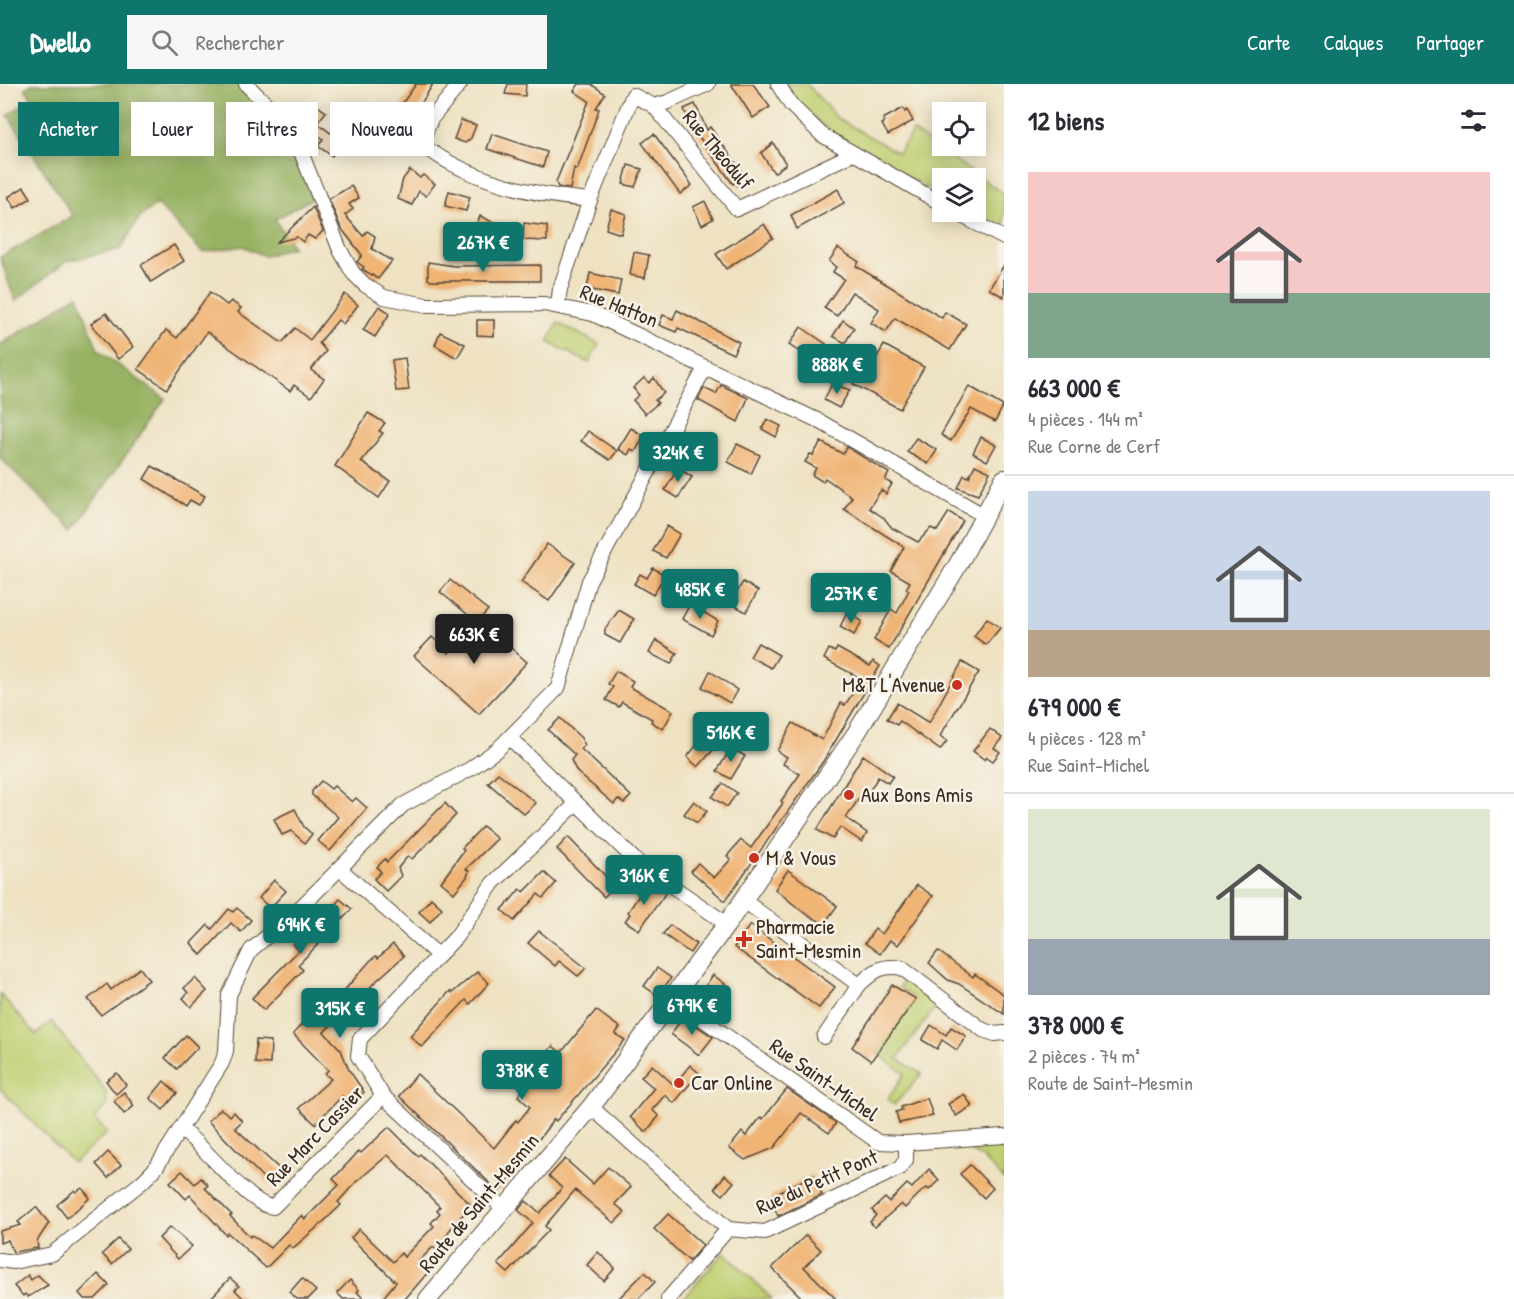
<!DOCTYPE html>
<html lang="fr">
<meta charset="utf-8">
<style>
:root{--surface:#fff;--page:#f7f7f7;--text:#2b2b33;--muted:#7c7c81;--line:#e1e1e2;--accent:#0f766e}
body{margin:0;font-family:"Patrick Hand",sans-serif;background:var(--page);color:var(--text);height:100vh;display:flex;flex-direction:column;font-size:22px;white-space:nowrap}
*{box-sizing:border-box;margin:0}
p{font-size:20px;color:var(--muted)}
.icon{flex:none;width:33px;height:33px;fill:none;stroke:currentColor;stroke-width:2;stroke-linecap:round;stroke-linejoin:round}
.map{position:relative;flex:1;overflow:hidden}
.sheet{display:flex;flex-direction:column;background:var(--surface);width:510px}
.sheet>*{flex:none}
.banner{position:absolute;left:18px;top:18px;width:570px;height:54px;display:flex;gap:12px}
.controls{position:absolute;left:932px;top:18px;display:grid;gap:12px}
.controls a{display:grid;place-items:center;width:54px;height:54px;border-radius:0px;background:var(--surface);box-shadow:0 3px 15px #0003;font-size:30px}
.price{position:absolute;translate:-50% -51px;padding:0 14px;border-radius:6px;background:var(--accent);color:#fff;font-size:20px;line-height:39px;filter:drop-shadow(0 2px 3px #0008)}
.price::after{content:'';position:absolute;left:50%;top:36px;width:18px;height:14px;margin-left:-9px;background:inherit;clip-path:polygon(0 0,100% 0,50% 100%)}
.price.active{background:#222;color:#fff}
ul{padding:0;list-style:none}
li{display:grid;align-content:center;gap:12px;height:318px;padding:0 24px}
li+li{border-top:2px solid var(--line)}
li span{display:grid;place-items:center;height:186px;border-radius:0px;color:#555}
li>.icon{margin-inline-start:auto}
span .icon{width:108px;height:108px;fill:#fffc;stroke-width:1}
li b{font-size:26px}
h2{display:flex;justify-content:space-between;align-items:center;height:72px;padding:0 24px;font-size:26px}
.tag{padding:0 21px;border-radius:0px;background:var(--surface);box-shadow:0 3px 15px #0003;font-size:21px;line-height:54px}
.tag.active{background:var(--accent);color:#fff}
header{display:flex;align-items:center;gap:36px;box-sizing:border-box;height:84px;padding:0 30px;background:var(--accent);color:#fff}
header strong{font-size:28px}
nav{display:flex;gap:33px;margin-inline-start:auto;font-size:21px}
.search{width:420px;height:54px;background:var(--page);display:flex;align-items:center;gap:15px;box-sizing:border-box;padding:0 21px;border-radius:0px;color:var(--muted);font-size:22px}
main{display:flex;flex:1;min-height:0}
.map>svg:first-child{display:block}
.green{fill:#c0cf72;stroke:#7e7c48;stroke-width:1.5}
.forest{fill:#98b264;stroke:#6a6e41;stroke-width:1.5}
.building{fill:#f0b475}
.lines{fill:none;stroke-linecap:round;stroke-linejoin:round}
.minor-casing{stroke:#564637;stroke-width:16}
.major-casing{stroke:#564637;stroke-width:20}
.minor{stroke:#fff;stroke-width:14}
.major{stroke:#fff;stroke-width:18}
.poi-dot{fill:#c8321e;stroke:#f7f3e8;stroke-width:2}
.labels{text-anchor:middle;stroke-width:5;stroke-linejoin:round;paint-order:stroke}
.street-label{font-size:21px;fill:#3b2a1e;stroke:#f7f3e8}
.poi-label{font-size:21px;fill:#3b2a1e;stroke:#f7f3e8;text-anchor:start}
</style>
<header>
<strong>Dwello</strong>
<div class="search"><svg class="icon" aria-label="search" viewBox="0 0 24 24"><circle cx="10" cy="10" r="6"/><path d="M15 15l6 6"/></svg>Rechercher</div>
<nav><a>Carte</a><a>Calques</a><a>Partager</a></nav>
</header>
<main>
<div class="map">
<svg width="1004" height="1215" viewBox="0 0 1004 1215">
<rect width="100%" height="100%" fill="#f7f3e8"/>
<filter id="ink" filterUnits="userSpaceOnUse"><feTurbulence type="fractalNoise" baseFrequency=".0167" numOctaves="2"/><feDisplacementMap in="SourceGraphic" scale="12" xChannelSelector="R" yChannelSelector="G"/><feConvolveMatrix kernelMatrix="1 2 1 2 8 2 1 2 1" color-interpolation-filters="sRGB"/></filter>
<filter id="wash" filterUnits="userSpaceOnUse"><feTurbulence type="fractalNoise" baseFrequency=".008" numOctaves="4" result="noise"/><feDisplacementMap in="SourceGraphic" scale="24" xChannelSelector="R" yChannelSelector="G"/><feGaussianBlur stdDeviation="1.35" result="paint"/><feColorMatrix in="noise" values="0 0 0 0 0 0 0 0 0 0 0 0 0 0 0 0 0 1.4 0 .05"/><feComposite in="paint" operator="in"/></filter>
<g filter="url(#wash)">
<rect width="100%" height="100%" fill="#eee2c3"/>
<g class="green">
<path d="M 785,0 L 807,0 L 837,34 L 898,69 L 913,47 L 1004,110 L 1004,145 L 972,128 L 975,128 L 975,94 L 942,94 L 942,111 C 886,80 821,55 785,0 Z"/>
<polygon points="558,239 599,260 589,279 548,258"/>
<polygon points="904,896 937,921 897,975 922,990 894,1021 888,1015 905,990 877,969 915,915 899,903"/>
<polygon points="0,910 36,951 51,937 106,1007 107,1021 94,1034 107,1049 73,1079 0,1005"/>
<polygon points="970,1062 1004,1063 1004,1096 982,1073 970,1067"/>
<polygon points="724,1168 772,1215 682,1215"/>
</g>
<g class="forest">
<polygon points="32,0 243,0 287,43 315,113 275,135 293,163 264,172 243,162 202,168 157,120 139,134 121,165 67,177 15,217 0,173 73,132 8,31 32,14 25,4"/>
<polygon points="78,211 98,266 165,315 74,446 0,374 0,261"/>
</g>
<g id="blocks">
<g class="building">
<polygon points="416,0 433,0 412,35 407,31 383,62 371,52 383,37 387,41"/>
<polygon points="508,0 526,0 525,12 505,10"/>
<polygon points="579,0 591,0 605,10 596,24 599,25 577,86 574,84 570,105 558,103 556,98 589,17 574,7"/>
<polygon points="731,0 753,0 770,23 753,34"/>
<polygon points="315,20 326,28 317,39 343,58 332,72 318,62 323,55 297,35 303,28 307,31"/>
<polygon points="695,20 707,46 710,43 748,96 739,103 735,98 733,100 692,43 684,25"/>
<polygon points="903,24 905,28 907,26 913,37 888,51 882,40 884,39 883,35"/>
<polygon points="461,36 476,41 471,54 465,59 454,55"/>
<polygon points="492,50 547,68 543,83 487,65"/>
<polygon points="654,50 692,101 680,110 642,59"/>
<polygon points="773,59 786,80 774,89 761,69"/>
<polygon points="628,81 642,85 635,103 623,100"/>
<polygon points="410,86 420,94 423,91 435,100 426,112 419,107 412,121 398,115 403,95"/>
<polygon points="351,102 359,114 349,120 353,125 345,131 363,152 367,147 375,152 372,165 392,177 378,195 362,185 364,183 357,178 362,171 341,144 329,115"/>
<polygon points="24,103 31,114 15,124 8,113"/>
<polygon points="838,105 844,119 797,145 791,131"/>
<polygon points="449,107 470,113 466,127 445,122"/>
<polygon points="705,117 713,135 702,141 693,123"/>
<polygon points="313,123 323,147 315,155 308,151 303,158 297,153 277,158"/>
<polygon points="611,125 626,130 621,150 606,145"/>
<polygon points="480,132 505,144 501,154 496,152 494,158 473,150"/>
<polygon points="524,139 547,142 547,157 523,156"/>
<polygon points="764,140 773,154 726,185 716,170"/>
<polygon points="174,161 184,177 151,198 141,181"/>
<polygon points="838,164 859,178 856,182 942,234 945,228 966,240 950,266 895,234 886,248 871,239 879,225 852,208 837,232 824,224 844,195 833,188 836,183 829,177"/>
<polygon points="634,168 649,171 645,194 630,191"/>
<polygon points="428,178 454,182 540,181 540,197 431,197 428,195"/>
<polygon points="1004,181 1004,213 989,205"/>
<polygon points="590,189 621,196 618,211 587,205"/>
<polygon points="210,208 227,221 231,217 241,224 238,228 282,259 295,244 310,256 345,210 358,221 343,240 338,236 319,259 326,267 311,286 324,295 311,313 294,301 290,307 207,248 167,305 138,285 166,246 177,254"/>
<polygon points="379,222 390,229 375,253 363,246"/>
<polygon points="677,226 739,258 733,270 678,244 676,248 659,241 663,231 673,235"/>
<polygon points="106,229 133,263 118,275 91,240"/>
<polygon points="477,236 494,236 494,252 477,251"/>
<polygon points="843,236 854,244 845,259 833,252"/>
<polygon points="801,243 826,260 816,274 801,264 798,267 789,261"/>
<polygon points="440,248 465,260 457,274 435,261"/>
<polygon points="884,261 924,283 900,325 853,300 871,270 877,273"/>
<polygon points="405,274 409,306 396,307 392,276"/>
<polygon points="644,294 649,299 654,294 664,309 655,316 658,319 645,330 633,316 639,311 633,304"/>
<polygon points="832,300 850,306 839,324 824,316"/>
<polygon points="721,301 748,314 738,338 698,316 704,304 716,310"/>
<polygon points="969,302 1003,322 995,338 971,325 951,357 941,351"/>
<polygon points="368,329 385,339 379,347 383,349 361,378 390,397 379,414 335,382"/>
<polygon points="767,335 781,342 776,353 762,345"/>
<polygon points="631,344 644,352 635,368 631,365 628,371 618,365"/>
<polygon points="588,347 617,367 610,376 581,357"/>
<polygon points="981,353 996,361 987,377 973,369"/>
<polygon points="916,354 937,366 928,380 907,368"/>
<polygon points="821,358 843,370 847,363 889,389 885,396 892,400 886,410 881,406 869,424 884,434 892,444 918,458 931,444 937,447 949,428 963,437 889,565 874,556 891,525 897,529 909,506 906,505 910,498 891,487 904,463 844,425 852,413 825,394 823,398 812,391 816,384 805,378 810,370 813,371"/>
<polygon points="737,360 760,371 751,390 728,378"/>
<polygon points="975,381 990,388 978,411 958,404 964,391 969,393"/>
<polygon points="152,382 205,412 199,421 190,416 186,422 144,395"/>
<polygon points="678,384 692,393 678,414 665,406"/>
<polygon points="667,442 680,450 666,474 653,467"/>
<polygon points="547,460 575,479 549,517 521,498"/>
<polygon points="653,484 665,491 653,511 634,500 640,490 647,494"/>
<polygon points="450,496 488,526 477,538 440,508"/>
<polygon points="743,498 758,507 746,528 730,519"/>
<polygon points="690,520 718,537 711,551 682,535"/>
<polygon points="619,526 634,535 620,559 605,551 605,545"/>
<polygon points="847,529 862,537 854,551 840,543"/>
<polygon points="987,534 1000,544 986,561 974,552"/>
<polygon points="479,536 527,578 479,630 414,572 432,553 449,569"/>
<polygon points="656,556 677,569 671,580 649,569"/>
<polygon points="758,559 779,571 771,584 750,573"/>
<polygon points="837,564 870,582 873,577 880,582 824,676 725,817 691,787 698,779 714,794 731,775 727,772 741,756 751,764 783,719 781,717 800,690 783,680 787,673 777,667 793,639 822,656 841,619 845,621 862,595 824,575 829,565 835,568"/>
<polygon points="962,578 979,588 940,652 947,657 940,666 900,637 897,641 887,635 897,619 929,639"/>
<polygon points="616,587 633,597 630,603 673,627 663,645 651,638 652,635 622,618 619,623 606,616 613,603 608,600"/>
<polygon points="710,587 737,606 730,619 702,603"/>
<polygon points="560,634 581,654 585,661 581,665 631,712 624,719 618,715 614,720 577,688 571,676 575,671 548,646"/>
<polygon points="990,645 1002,654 994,664 1000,668 993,677 987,673 985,676 973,667"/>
<polygon points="701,656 713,666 698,683 687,673"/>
<polygon points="731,664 745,672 731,695 717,687"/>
<polygon points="863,671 893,692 888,699 878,693 865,714 861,711 846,734 867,749 862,758 840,743 833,755 817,746"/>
<polygon points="498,689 536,719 524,730 488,699"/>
<polygon points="321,697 331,705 334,702 352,718 356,714 367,724 330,767 318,757 338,733 312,711 312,707"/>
<polygon points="723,699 737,709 727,723 712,713"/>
<polygon points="694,717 707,727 697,739 684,730"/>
<polygon points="445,719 456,731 412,775 408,772 398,784 401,792 386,807 374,795 381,788 377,783 385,775 387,778"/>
<polygon points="295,725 304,743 312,750 305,759 291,747 282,751 274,735"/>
<polygon points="483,742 497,755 466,785 469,787 467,793 454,809 441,798 464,766 462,764"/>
<polygon points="568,753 615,802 604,813 557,765"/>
<polygon points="788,786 837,822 824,840 803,828 775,805"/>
<polygon points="544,788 556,799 543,814 538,810 514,837 502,826 520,805 524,808"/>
<polygon points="274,796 286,807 270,824 259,814"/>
<polygon points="648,798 665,810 639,846 625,837 630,830 628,828"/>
<polygon points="917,801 933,812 898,861 890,856 880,870 865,859 875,845 882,850"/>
<polygon points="431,814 442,824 430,838 419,828"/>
<polygon points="340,815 352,825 298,881 303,886 264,926 252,914 299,866 293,861 315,842"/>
<polygon points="237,824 251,836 241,848 231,839 201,871 191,859 208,841 212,845 229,825 233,828"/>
<polygon points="670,841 696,860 690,869 663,850"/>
<polygon points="750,841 835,903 819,924 734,863"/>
<polygon points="539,847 586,884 578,892 559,877 555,882 528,859"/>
<polygon points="393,860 404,872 374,899 345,932 340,936 338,934 324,948 341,966 349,986 364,1008 351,1022 342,1012 315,1040 299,1024 331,995 325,990 328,986 293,950 303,939 308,943 327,923 329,924 370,877 376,872 378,874"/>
<polygon points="938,867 973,893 975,890 1004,911 1004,930 959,900 948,896 929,879"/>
<polygon points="140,884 149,896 101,931 88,915 107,900 111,906"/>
<polygon points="657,884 671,894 658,912 644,902"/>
<polygon points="477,888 489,899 470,920 466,916 422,963 410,952 450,907 452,909"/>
<polygon points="713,891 725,900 706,927 694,918"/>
<polygon points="195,894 207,907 191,923 183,914 188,909 184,904"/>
<polygon points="892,901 916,915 871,977 852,963"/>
<polygon points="596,926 620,944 615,950 625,956 556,1037 554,1035 499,1108 399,1012 417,990 494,1064 516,1036 518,1038 530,1023 518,1012 535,992 519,978 528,967 539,976 553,962 561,969"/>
<polygon points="683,933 713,953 699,971 671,950"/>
<polygon points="931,941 946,951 951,943 966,952 957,966 942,956 937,965 922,956"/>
<polygon points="186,951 198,963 177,985 165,974"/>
<polygon points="256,956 271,957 270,980 255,979"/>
<polygon points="652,981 674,1001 690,981 699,989 674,1019 665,1011 652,1026 659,1032 646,1048 630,1033 654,1004 641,993"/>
<polygon points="117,989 126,1001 116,1010 106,997"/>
<polygon points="164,997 177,1009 163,1026 150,1014"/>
<polygon points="787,1005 836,1039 829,1049 801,1029 774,1064 745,1076 729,1064 742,1048 746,1052 761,1033 763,1035"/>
<polygon points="124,1008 134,1022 124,1030 114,1017"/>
<polygon points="964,1010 972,1022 956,1032 948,1020"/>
<polygon points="927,1014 933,1032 899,1039 896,1028 902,1026 901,1023"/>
<polygon points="221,1025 230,1032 234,1028 242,1037 235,1044 284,1089 271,1102 208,1037"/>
<polygon points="389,1043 418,1072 420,1070 471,1121 449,1147 445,1154 451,1161 443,1172 433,1163 419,1177 430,1186 405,1215 382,1215 396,1198 351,1154 359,1145 393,1178 401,1169 404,1173 434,1142 431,1139 440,1129 437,1126 440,1123 388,1071 356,1098 338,1118 341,1121 320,1141 293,1164 289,1161 266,1184 228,1149 226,1151 190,1111 186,1115 170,1098 182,1087 195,1100 201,1094 208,1101 205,1104 232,1131 230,1132 250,1153 252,1151 270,1164 302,1131 305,1135 339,1101 333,1095 359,1067 361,1069"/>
<polygon points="108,1068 121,1081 108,1094 96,1080"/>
<polygon points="565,1075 593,1100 608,1083 631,1103 615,1120 625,1128 614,1139 575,1106 545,1142 549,1146 508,1189 498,1180 533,1139 518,1126 526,1117 540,1129 562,1104 549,1092"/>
<polygon points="970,1081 993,1104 984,1114 960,1090"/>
<polygon points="929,1085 939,1096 929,1106 927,1104 923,1106 905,1124 901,1120 875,1143 870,1138 876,1131 872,1126 885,1114 889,1118 907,1100 912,1104"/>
<polygon points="725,1091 734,1098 723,1111 715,1104"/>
<polygon points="813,1091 822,1111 778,1132 770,1112"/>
<polygon points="82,1104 90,1114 67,1134 57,1121 75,1106 76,1108"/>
<polygon points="36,1123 49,1139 37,1157 38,1164 13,1168 8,1156 0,1159 0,1147 21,1141 18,1138"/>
<polygon points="668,1130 703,1161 689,1177 654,1145"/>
<polygon points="170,1143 192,1162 178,1175 159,1154"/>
<polygon points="806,1151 821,1166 804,1183 836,1215 803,1215 772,1184"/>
<polygon points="118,1155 128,1165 112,1180 102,1170"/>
<polygon points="598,1168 615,1184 604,1197 587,1181"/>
<polygon points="645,1188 655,1198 638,1215 618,1215"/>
<polygon points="98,1190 109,1201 95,1215 84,1215 79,1209"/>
<polygon points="28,1191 31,1196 38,1191 48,1201 28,1213 25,1210 23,1212 14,1202"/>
<polygon points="230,1194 239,1202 235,1206 244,1215 210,1215"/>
<polygon points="302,1194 316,1207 308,1215 297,1215 290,1208"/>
<polygon points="350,1196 359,1206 357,1208 364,1215 343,1215 337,1209"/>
</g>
</g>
</g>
<g filter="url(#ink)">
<use href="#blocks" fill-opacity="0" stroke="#564637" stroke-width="1.5"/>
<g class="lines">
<g class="minor-casing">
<g id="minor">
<polyline points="246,0 277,31 297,58 340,166 353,189 365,201 384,213 426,221 544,220 593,230 819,337 983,431"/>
<path d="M 460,0 L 431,35 L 421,60 C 469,97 530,111 590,116"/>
<polyline points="778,0 791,21 822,51 942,120"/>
<polyline points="654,22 737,125 846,73 850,68"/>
<polyline points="955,128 1004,154"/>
<polyline points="558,221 560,205 590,116 633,11 654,22 668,18 708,0"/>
<polyline points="510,654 637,778 727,840"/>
<polyline points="340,785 439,872"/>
<polyline points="743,816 859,901 824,953"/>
<path d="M 859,901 C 874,887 882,880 902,884 L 983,946 L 995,950 L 1004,949"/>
<polyline points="674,915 878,1058 906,1059 1004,1052"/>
<polyline points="591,1023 728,1145 765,1148 900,1084 906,1076 906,1059"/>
<path d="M 180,1045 C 205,1061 249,1122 273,1123 L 383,1012"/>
<polyline points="503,1124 383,1012 358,972 360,955 456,853 493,799 576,720"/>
<polyline points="0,1176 14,1178 52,1170 142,1098 155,1085 222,979 226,967 229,911 251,866 297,827 403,721 470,685 498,665 558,604 589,497 705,284"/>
<polyline points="668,1215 728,1145"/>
</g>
</g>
<g class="major-casing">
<polyline id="major" points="428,1215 591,1023 727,840 857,648 959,479 1004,395"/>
</g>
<use href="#minor" class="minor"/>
<use href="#major" class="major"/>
</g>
</g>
<g class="poi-dot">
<circle cx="957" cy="601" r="6"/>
<circle cx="849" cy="711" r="6"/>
<circle cx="754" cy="774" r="6"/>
<path d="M741 846h6v6h6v6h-6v6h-6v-6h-6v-6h6z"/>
<circle cx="679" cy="999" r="6"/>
</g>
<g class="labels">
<g class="street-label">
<text transform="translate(718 66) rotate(50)" y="7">Rue Theodulf</text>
<text transform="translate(619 222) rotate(22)" y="7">Rue Hatton</text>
<text transform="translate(824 996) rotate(35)" y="7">Rue Saint-Michel</text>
<text transform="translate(315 1052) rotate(-46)" y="7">Rue Marc Cassier</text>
<text transform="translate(817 1098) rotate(-24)" y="7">Rue du Petit Pont</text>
<text transform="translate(479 1119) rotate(-50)" y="7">Route de Saint-Mesmin</text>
</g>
<g class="poi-label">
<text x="945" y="608" text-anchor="end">M&amp;T L'Avenue</text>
<text x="861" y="718">Aux Bons Amis</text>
<text x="766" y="781">M &amp; Vous</text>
<text x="756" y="850">Pharmacie<tspan x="756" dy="24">Saint-Mesmin</tspan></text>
<text x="691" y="1006">Car Online</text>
</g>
</g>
</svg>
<div class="controls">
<a><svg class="icon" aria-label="locate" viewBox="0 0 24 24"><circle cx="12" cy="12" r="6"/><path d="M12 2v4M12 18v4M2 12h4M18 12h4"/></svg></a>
<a><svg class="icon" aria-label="layers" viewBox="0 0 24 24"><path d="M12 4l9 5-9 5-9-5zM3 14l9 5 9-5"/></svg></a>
</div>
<b class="price" style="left:483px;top:189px">267K €</b>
<b class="price" style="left:837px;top:311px">888K €</b>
<b class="price" style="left:678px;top:399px">324K €</b>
<b class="price" style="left:700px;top:536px">485K €</b>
<b class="price" style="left:851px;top:540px">257K €</b>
<b class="price active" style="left:474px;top:581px">663K €</b>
<b class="price" style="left:731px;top:679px">516K €</b>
<b class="price" style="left:644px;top:822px">316K €</b>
<b class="price" style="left:301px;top:871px">694K €</b>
<b class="price" style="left:692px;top:952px">679K €</b>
<b class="price" style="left:340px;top:955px">315K €</b>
<b class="price" style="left:522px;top:1017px">378K €</b>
<div class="banner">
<a class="tag active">Acheter</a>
<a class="tag">Louer</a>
<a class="tag">Filtres</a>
<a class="tag">Nouveau</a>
</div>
</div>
<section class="sheet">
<h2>12 biens<svg class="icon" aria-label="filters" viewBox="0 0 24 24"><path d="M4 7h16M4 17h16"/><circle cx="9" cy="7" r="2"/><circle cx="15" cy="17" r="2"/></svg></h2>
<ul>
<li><span style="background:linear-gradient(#f6c9c9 65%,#7fa58c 0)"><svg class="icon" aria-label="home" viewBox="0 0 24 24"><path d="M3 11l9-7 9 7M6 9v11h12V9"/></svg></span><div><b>663 000 €</b><p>4 pièces · 144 m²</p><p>Rue Corne de Cerf</p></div></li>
<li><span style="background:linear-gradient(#c9d6e8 75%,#b9a48a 0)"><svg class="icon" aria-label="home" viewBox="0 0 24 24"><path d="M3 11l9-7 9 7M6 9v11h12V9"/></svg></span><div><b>679 000 €</b><p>4 pièces · 128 m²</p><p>Rue Saint-Michel</p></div></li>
<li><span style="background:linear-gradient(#dfe7d0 70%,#9aa5b1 0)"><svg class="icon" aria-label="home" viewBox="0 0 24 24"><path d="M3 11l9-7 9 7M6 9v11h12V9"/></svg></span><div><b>378 000 €</b><p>2 pièces · 74 m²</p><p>Route de Saint-Mesmin</p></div></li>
</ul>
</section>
</main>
